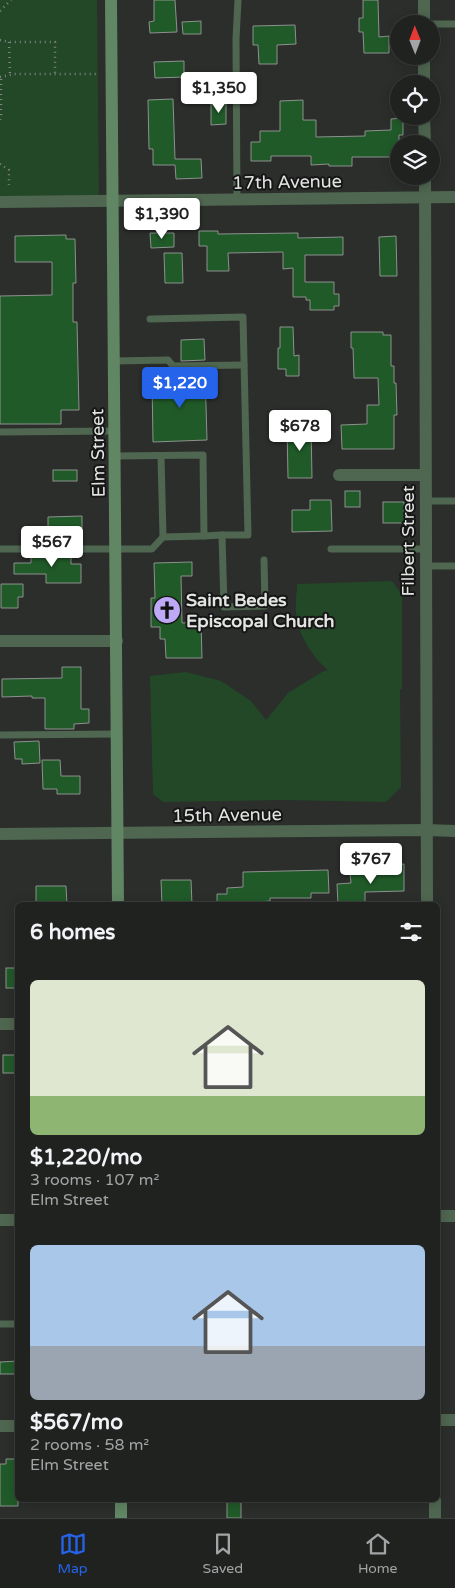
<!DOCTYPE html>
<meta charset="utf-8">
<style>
:root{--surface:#202220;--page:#282a29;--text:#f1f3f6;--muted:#a2a4a5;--line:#3d3f3e;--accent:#2563eb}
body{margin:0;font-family:"Varela Round",sans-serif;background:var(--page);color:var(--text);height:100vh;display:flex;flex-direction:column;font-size:19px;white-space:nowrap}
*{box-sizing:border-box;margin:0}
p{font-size:16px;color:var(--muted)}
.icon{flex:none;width:28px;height:28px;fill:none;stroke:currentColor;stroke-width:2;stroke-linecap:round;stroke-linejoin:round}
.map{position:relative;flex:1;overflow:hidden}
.panel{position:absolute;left:15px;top:902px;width:425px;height:600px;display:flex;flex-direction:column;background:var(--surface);border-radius:8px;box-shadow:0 2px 12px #0003,0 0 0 1px var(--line)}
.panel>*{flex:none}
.needle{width:32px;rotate:359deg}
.buttons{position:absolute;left:390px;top:15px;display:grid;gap:10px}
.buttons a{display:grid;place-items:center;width:50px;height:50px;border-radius:50%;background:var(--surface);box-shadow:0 2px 12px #0003,0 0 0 1px var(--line);font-size:25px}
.price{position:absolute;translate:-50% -42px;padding:0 11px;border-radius:5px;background:#fff;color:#222;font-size:16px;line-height:32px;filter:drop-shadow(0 1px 2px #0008)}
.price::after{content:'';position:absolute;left:50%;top:30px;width:15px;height:11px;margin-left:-8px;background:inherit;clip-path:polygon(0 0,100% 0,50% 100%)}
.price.current{background:var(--accent);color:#fff}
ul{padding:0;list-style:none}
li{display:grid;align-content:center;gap:10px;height:265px;padding:0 15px}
li span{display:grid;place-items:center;height:155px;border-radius:8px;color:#555}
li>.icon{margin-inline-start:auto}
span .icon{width:90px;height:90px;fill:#fffc;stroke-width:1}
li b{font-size:21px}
h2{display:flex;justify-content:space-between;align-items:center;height:60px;padding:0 15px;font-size:21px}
.menu{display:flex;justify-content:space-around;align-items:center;height:70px;border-top:1px solid var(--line);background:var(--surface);font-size:14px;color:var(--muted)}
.menu a{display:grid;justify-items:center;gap:2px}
.menu .current{color:var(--accent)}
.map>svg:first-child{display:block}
.green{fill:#234827}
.building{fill:#215a29;stroke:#8d918e}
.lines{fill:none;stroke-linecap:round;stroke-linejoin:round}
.path{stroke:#818481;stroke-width:2.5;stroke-dasharray:1 4;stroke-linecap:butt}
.lane{stroke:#4f6650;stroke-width:7}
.street{stroke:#4f6650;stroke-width:12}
.secondary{stroke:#618663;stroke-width:12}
.labels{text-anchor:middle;stroke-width:4;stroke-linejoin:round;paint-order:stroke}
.street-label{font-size:18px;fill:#e3e5e3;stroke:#151615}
.poi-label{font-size:18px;font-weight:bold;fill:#e3e5e3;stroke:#151615;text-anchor:start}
</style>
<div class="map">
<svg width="455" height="1518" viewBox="0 0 455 1518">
<rect width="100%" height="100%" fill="#2b2e2b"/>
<g class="green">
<polygon points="0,0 97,0 99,196 0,197"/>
<path d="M 392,581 L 402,595 L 402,689 L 400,689 L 401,787 L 386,802 L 283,800 L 163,802 L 153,794 L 150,676 L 186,672 L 221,681 L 251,701 L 266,720 L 288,693 L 322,672 L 328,670 C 312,657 297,633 296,612 C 295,603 297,593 297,584 Z"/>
</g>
<g class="building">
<polygon points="154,0 175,0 177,32 150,33 149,22 154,21"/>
<polygon points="363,0 378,0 379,37 389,36 389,53 364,53 363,32 359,32 359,18 363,18"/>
<polygon points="201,21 201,34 183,34 182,22"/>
<polygon points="295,25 296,44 277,45 277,64 259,64 258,45 253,45 253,26"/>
<polygon points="184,61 184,77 155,78 154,62"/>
<polygon points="173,99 175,159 201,159 202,178 176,179 175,165 153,165 153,149 149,149 148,100"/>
<polygon points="303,100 303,120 316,120 316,137 365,136 365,131 391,130 391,119 403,118 403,135 399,135 399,157 352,157 352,166 329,166 329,164 311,165 311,156 271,156 271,161 251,161 251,142 260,142 260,131 280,131 280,101"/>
<polygon points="226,102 226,124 211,125 211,103"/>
<polygon points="199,231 218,231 218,234 298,233 298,238 343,237 343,255 305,255 305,282 334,282 334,294 339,294 339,306 334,306 334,310 310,310 310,300 306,300 306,297 293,297 293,268 283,269 283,252 228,253 229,271 207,271 207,246 199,246"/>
<polygon points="150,233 174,233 174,247 151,248"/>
<polygon points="66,235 66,239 75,239 76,283 73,283 73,322 77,322 79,410 61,410 61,424 0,424 0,296 52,295 52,262 15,262 15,236"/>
<polygon points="396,236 397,276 380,276 379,237"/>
<polygon points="164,253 182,253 183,283 165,283"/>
<polygon points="280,327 293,327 294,356 299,355 299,376 286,376 286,369 278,369 278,348 280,348"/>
<polygon points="351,332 383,332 383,335 391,335 391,366 394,366 394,383 396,383 397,415 394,415 394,449 342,449 341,425 367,424 367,405 379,405 378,378 354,378 353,348 351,348"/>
<polygon points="204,339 205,360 181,361 181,340"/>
<polygon points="181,371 205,371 207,440 153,442 152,381 181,381"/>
<polygon points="311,426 312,478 288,478 287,427"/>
<rect x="53" y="470" width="24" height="11"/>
<rect x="345" y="491" width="15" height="16"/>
<polygon points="310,500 331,500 332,531 292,532 292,510 310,510"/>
<rect x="383" y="502" width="21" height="21"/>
<polygon points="82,516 82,528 72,528 73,540 71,540 71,544 30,544 30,533 48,532 48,517"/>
<polygon points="31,554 71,554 71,564 81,564 81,583 46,583 46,574 14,574 14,563 31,563"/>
<polygon points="192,562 192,576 181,576 182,623 201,622 202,658 166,658 165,639 160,639 160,627 151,627 151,598 155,598 154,563"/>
<polygon points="1,584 23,584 23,597 18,597 18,608 1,608"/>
<polygon points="62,667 81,667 81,709 89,709 89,723 74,724 74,729 45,729 45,698 32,698 32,696 2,697 2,679 62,678"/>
<polygon points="39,741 40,763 22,764 22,759 15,759 14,742"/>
<polygon points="42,760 60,760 61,776 80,776 80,794 57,794 57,789 43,789"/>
<polygon points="404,864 404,891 365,892 365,905 338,905 337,884 351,883 350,873 381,873 381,865"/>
<polygon points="328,870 329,893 311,893 311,898 270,898 270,901 258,902 258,905 217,905 217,894 227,894 227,888 243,887 243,872"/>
<polygon points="161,880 191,880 192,905 162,905"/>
<polygon points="36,886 66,886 67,905 36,905"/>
<rect x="6" y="968" width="12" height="20"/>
<rect x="3" y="1055" width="15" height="18"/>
<polygon points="18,1361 18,1374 0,1374 0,1362"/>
<polygon points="6,1459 18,1459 18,1506 0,1506 0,1464 6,1464"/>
<rect x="227" y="1501" width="14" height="17"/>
</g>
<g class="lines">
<g class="path">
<polyline points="0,11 11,0"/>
<polyline points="0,40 9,42 55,42 55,74"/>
<polyline points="9,42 10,75"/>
<polyline points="0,77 14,74 98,74"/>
<polyline points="0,120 1,115 1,77"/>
<polyline points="0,164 9,170 9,185"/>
</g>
<g class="lane">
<polyline points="431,24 455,24"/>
<polyline points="237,200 236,39 238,0"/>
<polyline points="150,319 243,317 248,535 222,535"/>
<polyline points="114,361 168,360 173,366 244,365"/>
<polyline points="0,432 115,431"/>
<polyline points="115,456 203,455 204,536 222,535 224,607 265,606 264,560"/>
<polyline points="161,456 163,537 204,536"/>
<polyline points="425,501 455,501"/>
<polyline points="0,549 152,549 163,537"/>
<polyline points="331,549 425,549"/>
<polyline points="425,566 455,566"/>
<polyline points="0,735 118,734"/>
<polyline points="0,1324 18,1324"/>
</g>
<g class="street">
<polyline points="424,0 424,24"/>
<polyline points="424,56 424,84"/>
<polyline points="424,116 425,144"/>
<polyline points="425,176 427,905"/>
<polyline points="0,202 455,197"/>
<polyline points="339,475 425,475"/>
<polyline points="0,641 117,641"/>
<polyline points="0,834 426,830 455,831"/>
<polyline points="0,1024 18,1024"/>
<polyline points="438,1216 455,1216"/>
<polyline points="0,1220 18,1220"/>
<polyline points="438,1420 455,1420"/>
<polyline points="0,1426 18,1426"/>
<polyline points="435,1500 435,1518"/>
</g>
<g class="secondary">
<polyline points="111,0 118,905"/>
<polyline points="121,1518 121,1500"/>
</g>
</g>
<defs>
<g id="church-disc" transform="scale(1.4375)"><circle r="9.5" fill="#bda9f5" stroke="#151615"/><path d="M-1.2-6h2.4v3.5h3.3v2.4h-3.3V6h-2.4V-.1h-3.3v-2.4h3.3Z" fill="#111"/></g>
</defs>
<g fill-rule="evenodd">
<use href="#church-disc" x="167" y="610"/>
</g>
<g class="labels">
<g class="street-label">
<text transform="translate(287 182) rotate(-1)" y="6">17th Avenue</text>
<text transform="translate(98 453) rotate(-91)" y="6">Elm Street</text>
<text transform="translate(408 541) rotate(-90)" y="6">Filbert Street</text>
<text transform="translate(227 815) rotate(-1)" y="6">15th Avenue</text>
</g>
<g class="poi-label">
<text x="186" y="606">Saint Bedes<tspan x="186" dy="21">Episcopal Church</tspan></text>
</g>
</g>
</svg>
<div class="buttons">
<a><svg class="needle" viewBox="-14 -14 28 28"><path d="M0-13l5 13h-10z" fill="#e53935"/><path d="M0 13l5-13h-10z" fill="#a2a4a5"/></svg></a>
<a><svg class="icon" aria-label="locate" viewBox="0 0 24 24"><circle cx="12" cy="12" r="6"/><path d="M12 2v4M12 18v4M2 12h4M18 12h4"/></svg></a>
<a><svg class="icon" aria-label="layers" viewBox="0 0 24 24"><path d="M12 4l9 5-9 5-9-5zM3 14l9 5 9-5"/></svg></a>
</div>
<b class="price" style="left:219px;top:114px">$1,350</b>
<b class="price" style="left:162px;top:240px">$1,390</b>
<b class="price current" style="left:180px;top:409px">$1,220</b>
<b class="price" style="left:300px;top:452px">$678</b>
<b class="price" style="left:52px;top:568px">$567</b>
<b class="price" style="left:371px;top:885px">$767</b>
<section class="panel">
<h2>6 homes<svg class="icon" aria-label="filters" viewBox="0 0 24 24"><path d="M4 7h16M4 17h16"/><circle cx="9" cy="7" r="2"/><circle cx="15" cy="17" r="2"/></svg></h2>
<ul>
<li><span style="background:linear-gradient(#dfe7d0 75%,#8fb573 0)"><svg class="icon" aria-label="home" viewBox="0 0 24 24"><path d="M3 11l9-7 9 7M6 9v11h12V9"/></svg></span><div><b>$1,220/mo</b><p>3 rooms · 107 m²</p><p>Elm Street</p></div></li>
<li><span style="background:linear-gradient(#a9c7e8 65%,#9aa5b1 0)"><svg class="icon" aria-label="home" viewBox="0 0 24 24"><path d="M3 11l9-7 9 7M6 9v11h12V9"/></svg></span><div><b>$567/mo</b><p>2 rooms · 58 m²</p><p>Elm Street</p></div></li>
</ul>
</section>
</div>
<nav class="menu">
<a class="current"><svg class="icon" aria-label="map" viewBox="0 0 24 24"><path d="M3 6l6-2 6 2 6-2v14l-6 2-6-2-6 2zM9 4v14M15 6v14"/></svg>Map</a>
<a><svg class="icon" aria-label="saved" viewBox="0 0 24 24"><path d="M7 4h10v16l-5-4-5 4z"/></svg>Saved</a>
<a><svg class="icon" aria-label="home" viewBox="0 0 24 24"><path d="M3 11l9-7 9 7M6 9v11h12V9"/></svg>Home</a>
</nav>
